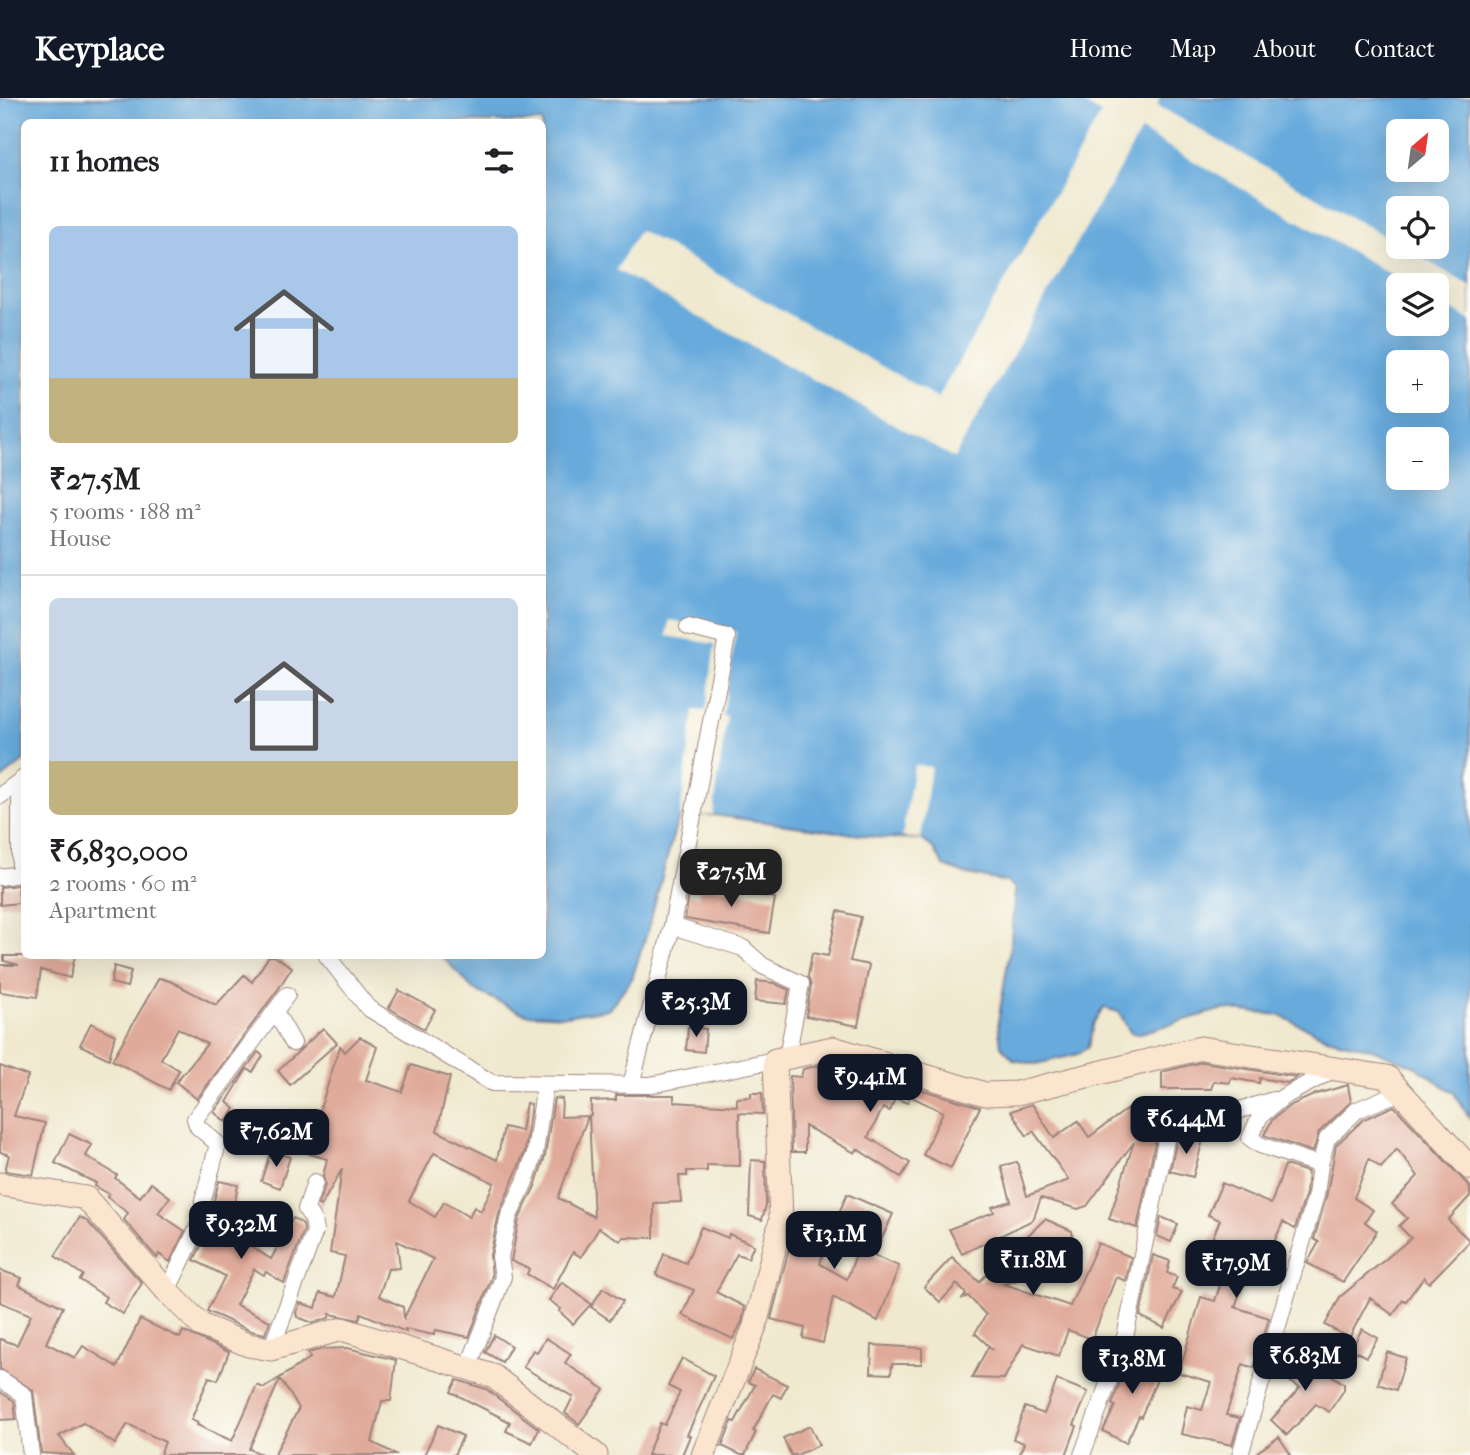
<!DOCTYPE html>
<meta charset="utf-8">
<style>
:root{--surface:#fff;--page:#f2f2f2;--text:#202124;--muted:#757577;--line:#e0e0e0;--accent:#111827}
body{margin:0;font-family:"IM FELL French Canon",serif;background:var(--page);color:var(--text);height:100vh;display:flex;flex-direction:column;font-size:26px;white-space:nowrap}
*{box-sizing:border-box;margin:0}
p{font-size:23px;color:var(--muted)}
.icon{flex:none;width:38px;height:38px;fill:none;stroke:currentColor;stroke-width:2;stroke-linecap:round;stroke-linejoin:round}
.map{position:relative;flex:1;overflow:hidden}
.details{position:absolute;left:21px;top:21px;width:525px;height:840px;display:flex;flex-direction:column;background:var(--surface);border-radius:10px;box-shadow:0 7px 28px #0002}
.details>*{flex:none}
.needle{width:46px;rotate:29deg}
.controls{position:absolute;left:1386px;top:21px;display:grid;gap:14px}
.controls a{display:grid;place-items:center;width:63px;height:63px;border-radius:10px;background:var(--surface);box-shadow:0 7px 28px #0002;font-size:35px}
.price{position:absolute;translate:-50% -60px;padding:0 16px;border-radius:14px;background:var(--accent);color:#fff;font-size:23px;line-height:46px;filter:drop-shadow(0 2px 4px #0008)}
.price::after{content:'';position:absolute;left:50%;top:42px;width:21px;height:16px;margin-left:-10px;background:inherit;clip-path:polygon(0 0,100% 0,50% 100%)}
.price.active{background:#222;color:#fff}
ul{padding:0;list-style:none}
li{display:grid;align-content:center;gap:14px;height:371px;padding:0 28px}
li+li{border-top:2px solid var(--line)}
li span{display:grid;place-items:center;height:217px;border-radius:10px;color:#555}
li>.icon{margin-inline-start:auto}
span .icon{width:126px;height:126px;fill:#fffc;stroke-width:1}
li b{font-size:30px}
h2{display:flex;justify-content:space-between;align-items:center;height:84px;padding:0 28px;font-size:30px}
header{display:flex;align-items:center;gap:42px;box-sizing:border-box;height:98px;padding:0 35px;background:var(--accent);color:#fff}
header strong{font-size:33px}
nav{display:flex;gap:38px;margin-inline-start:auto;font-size:24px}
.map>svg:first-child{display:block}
.water{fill:#67aadc;stroke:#586484;stroke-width:2;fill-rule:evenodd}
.pier{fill:#f0e9cf}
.building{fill:#e0aa9a;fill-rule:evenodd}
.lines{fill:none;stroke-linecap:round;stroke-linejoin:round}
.street-casing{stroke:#9d847d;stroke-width:18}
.secondary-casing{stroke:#9d847d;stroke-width:25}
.street{stroke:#fff;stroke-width:16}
.secondary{stroke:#fce5cf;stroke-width:23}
</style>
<header>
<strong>Keyplace</strong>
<nav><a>Home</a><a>Map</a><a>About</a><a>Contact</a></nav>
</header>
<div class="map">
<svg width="1470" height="1357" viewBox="0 0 1470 1357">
<rect width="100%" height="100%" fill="#fdfcf7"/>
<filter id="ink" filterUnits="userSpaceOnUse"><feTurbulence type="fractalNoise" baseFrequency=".0143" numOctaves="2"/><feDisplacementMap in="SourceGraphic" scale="14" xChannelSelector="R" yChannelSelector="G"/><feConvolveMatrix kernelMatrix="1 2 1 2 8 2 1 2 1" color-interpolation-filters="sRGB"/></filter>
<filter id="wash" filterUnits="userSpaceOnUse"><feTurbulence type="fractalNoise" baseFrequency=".00686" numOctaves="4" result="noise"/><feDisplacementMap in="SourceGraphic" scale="28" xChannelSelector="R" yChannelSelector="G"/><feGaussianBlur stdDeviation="1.57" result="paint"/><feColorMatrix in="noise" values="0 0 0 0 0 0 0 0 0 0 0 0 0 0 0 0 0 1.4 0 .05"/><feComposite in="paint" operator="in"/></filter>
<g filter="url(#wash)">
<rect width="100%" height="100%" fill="#f0e9cf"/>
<path class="water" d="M 0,0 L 1470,0 L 1470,1021 L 1454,995 L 1416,969 L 1372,951 L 1327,940 L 1279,917 L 1223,911 L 1137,936 L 1130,934 L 1119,914 L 1104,910 L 1094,924 L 1088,949 L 1078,956 L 1036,966 L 1014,962 L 1001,948 L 998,924 L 1011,845 L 1015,790 L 1007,784 L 965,776 L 944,768 L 933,750 L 921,741 L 883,740 L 713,717 L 680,718 L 674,734 L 647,835 L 632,880 L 609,911 L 565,918 L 525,916 L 474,892 L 442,858 L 542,858 L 542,24 L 24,24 L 24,663 L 0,682 ZM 1398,33 L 1437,33 L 1437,72 L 1398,72 ZM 1398,110 L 1437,110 L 1437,149 L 1398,149 ZM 1398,187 L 1437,187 L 1437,226 L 1398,226 ZM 1398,264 L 1437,264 L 1437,303 L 1398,303 ZM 1398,341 L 1437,341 L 1437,380 L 1398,380 Z"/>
<g class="pier">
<polygon points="1074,0 1160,0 1157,7 1398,146 1398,149 1403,149 1470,188 1470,222 1437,203 1437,187 1410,187 1141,33 954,360 616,172 639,132 938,300 1101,16"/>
<polygon points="669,522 736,534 723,618 727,619 713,717 680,718 694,612 706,613 715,546 667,538"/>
<polygon points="914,667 931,669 921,741 902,739"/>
</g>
<g id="blocks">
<g class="building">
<polygon points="18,787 19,805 0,807 0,789"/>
<polygon points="700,787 775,800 769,835 685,821 689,797 698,799"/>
<polygon points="838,813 861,819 850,863 869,867 858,928 806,918 811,888 808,878 812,855 828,858"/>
<polygon points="4,858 75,858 70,880 41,872 37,899 0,894 0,867 19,867 4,863"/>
<polygon points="269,858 274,858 292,869 279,890 197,1001 176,984 207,946 178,930 161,961 179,972 169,992 112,962 159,880 170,883 216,907 244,877 252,884"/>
<polygon points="114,868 131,873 127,889 111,885"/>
<polygon points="757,883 774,885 789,892 786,906 755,903"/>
<polygon points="399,892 435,912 424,931 389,910"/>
<polygon points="91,925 115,937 109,961 80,947"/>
<polygon points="688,929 706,931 704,954 686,952"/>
<polygon points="323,930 337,945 290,987 278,973"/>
<path d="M 360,939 L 377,949 L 366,982 L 402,994 L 411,967 L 450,979 L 437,1033 L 497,1062 L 504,1029 L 521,1033 L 526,1005 L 531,1006 L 525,1053 L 499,1116 L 490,1157 L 492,1178 L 469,1239 L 436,1232 L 434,1237 L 405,1231 L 406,1234 L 361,1215 L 359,1222 L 330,1216 L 329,1220 L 313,1225 L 297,1219 L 296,1215 L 300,1205 L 316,1210 L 320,1195 L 336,1199 L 345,1158 L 330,1155 L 342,1071 L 321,1108 L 318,1107 L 325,1087 L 323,1078 L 327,1061 L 309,1056 L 316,1028 L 315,1027 L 340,948 L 345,954 ZM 434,1055 L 494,1085 L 481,1113 L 474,1109 L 469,1119 L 444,1104 L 435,1119 L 409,1103 ZM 397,1143 L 433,1161 L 404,1220 L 403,1209 L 379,1198 L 388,1171 L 400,1170 Z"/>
<polygon points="258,954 263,958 253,974 247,971 227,1004 235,1011 226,1024 214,1014"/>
<polygon points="1202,964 1297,979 1287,985 1260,980 1259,985 1231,980 1230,985 1214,983 1211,991 1162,991 1162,974"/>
<polygon points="830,965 855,974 873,984 876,978 980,1009 951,1070 923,1057 943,1014 910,998 907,1005 895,1000 890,1013 883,1010 868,1039 910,1065 901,1079 857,1051 855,1055 805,1028 805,1054 792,1054 790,978 801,979 803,971"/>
<polygon points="0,968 28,978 14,1018 45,1025 33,1077 5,1073 9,1057 0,1054"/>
<polygon points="1348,987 1351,1004 1319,1034 1313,1054 1264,1037 1272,1022 1289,1008 1316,996"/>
<polygon points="751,995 762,995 763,1016 739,1015 740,1068 707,1067 707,1073 687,1073 687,1078 679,1078 681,1104 654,1105 654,1140 623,1139 621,1143 599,1130 581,1159 573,1154 553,1191 527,1176 529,1171 511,1163 519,1121 535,1088 545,1058 554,1000 562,1001 561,1019 588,1018 558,1100 594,1119 589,1018 591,1017 591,1003 616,1002 616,997 674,997 674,1004 737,1008 737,1000 751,999"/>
<polygon points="1160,1003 1164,1023 1158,1031 1137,1130 1109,1121 1134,1044 1087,1108 1078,1111 1041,1100 1033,1122 962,1156 949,1131 994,1114 992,1109 1011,1103 1001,1068 1017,1064 1027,1098 1069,1082 1033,1033 1027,1038 1011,1013 1032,1006 1054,1040 1078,1023 1089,1039 1130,1009"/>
<polygon points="1394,1008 1470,1089 1470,1098 1448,1122 1470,1143 1429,1185 1424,1179 1406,1203 1403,1202 1393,1217 1370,1200 1349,1240 1325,1227 1340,1199 1411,1140 1399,1128 1407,1120 1392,1106 1418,1078 1397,1051 1381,1070 1369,1061 1354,1100 1373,1112 1365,1124 1377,1133 1343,1184 1307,1165 1319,1144 1314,1141 1326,1100 1336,1047 1364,1021"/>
<polygon points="69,1036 92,1047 86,1058 117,1077 115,1080 140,1099 151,1085 170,1099 158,1115 185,1133 170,1164 159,1156 157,1160 124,1122 128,1115 107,1099 109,1096 95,1088 96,1085 55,1065"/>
<polygon points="1189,1038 1203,1042 1193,1079 1170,1073 1177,1041"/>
<polygon points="271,1053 290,1059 280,1090 261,1083"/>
<polygon points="751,1062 765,1063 766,1107 762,1122 749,1118"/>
<polygon points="1285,1067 1308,1074 1306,1095 1295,1131 1283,1124 1270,1153 1277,1155 1269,1174 1250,1166 1235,1209 1269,1220 1254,1270 1243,1266 1226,1317 1240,1320 1232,1347 1181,1336 1187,1308 1202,1312 1211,1284 1179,1275 1201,1199 1215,1203 1230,1157 1209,1148 1220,1122 1208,1117 1222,1085 1271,1106"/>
<polygon points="219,1083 238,1087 229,1135 271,1161 293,1120 303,1126 304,1132 284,1185 266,1174 264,1177 254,1171 236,1207 270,1223 265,1236 251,1233 207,1213 225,1178 194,1162 214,1121 214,1103"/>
<polygon points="847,1096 893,1116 874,1158 899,1168 878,1223 833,1199 823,1245 803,1240 805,1230 771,1221 790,1146 794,1147 802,1115 832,1122 820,1166 847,1181 864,1135 836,1122"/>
<polygon points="80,1119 88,1124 142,1185 123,1216 103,1204 106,1199 80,1182 83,1177 55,1158"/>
<polygon points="1161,1119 1178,1126 1171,1144 1157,1138"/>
<polygon points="1045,1121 1072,1133 1075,1168 1055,1170 1004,1186 1070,1208 1098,1145 1131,1159 1126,1183 1116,1179 1092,1241 1068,1232 1059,1258 1023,1246 1004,1281 972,1280 988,1249 993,1252 975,1235 986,1217 968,1198 963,1200 966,1196 957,1186 940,1204 924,1189 952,1159 979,1184"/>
<polygon points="701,1129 728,1140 729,1136 754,1147 748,1160 737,1156 716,1194 745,1209 742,1224 733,1241 682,1217 694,1192 656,1177 664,1156 686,1165"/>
<polygon points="1153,1157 1170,1163 1167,1175 1177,1179 1172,1191 1182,1194 1164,1230 1140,1218"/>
<polygon points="0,1172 22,1180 19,1187 63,1209 46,1245 75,1260 83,1248 117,1269 140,1221 180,1240 183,1233 229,1254 218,1282 209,1279 191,1322 198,1325 197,1327 232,1343 257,1287 264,1290 310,1260 308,1255 323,1251 347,1250 396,1262 391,1303 382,1303 372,1344 397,1357 274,1357 299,1310 280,1281 249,1351 264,1357 160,1357 165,1344 128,1326 115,1346 83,1325 59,1338 74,1357 41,1355 33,1292 0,1271 0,1241 17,1247 31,1217 0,1204"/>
<polygon points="562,1184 591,1206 573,1226 559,1213 561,1211 549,1202"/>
<polygon points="603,1190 623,1203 610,1222 591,1209"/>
<polygon points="1362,1231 1378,1240 1366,1259 1351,1251"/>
<polygon points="494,1237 511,1248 502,1264 485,1254"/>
<polygon points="546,1240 571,1256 565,1265 604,1291 579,1326 565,1315 573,1299 523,1269 533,1252 537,1254"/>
<polygon points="872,1247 922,1250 922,1266 892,1266 891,1276 871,1275"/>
<polygon points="1131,1253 1162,1270 1141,1319 1139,1318 1126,1345 1103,1333 1115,1308 1112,1306"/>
<polygon points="1281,1254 1320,1278 1324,1272 1344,1286 1344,1292 1329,1314 1316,1306 1287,1337 1271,1322 1300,1290 1275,1274"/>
<polygon points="1387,1254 1406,1260 1396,1292 1378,1286"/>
<polygon points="682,1260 714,1278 687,1337 690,1338 682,1357 647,1357 660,1325 665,1327 680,1294 668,1288"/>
<polygon points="754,1271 787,1287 781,1300 773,1296 753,1333 756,1334 745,1357 741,1357 722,1348 732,1323 735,1324 755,1287 748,1284"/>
<polygon points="457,1282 486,1291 539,1331 532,1345 506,1333 510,1324 451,1294"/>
<polygon points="1057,1282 1088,1294 1074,1327 1077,1328 1066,1357 1019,1357 1024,1345 1013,1341 1025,1309 1044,1316"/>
<polygon points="0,1294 14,1303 16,1321 0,1322"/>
<polygon points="438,1327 463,1338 454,1357 424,1357"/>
<polygon points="810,1328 819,1347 797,1357 791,1357 783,1340"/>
<polygon points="1279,1339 1291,1357 1253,1357"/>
</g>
</g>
</g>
<g filter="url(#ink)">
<use href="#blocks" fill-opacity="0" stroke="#9d847d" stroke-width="2"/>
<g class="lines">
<g class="street-casing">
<g id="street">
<polyline points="0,698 24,680"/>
<polyline points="0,779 20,776 20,684"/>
<polyline points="672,828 727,539 688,529"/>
<polyline points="327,858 368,910 492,985 650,987 775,962"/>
<polyline points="275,913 293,945"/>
<polyline points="631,987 672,828 743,850 763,868 801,886 787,959"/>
<polyline points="1320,1067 1327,1041 1357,1012 1400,994"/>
<polyline points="167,1193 204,1117 203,1102 218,1046 198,1029 195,1021 287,897"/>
<polyline points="271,1251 315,1133 313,1122 306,1111 315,1084"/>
<polyline points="468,1270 503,1179 500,1159 509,1118 525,1084 535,1055 545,986"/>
<polyline points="0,1281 24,1297 31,1357"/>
<polyline points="1082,1357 1125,1239 1168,1033 1274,1002"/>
<polyline points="1240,1357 1316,1097 1320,1067 1260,1047 1250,1040 1260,1018 1283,999 1335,971"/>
</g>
</g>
<g class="secondary-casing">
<g id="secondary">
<polyline points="0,1086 86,1100 167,1193 201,1227 248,1247 271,1251 342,1231 493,1278 596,1357"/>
<polyline points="703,1357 755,1228 781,1122 775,962 833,950 985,996 1017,995 1201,950 1387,979 1470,1070"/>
</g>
</g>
<use href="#street" class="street"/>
<use href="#secondary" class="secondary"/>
</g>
</g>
</svg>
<div class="controls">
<a><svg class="needle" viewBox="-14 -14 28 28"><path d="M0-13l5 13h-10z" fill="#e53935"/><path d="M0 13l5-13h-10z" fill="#757577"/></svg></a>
<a><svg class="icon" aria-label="locate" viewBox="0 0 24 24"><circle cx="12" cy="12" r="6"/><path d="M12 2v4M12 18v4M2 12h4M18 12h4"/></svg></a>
<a><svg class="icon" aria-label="layers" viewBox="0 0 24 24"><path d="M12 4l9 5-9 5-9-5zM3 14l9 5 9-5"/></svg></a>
<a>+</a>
<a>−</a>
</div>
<b class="price active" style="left:731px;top:811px">₹27.5M</b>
<b class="price" style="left:696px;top:941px">₹25.3M</b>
<b class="price" style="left:870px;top:1016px">₹9.41M</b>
<b class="price" style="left:1186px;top:1058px">₹6.44M</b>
<b class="price" style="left:276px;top:1071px">₹7.62M</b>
<b class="price" style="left:241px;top:1163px">₹9.32M</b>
<b class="price" style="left:834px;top:1173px">₹13.1M</b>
<b class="price" style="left:1033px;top:1199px">₹11.8M</b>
<b class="price" style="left:1236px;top:1202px">₹17.9M</b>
<b class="price" style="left:1305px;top:1295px">₹6.83M</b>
<b class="price" style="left:1132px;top:1298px">₹13.8M</b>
<section class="details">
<h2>11 homes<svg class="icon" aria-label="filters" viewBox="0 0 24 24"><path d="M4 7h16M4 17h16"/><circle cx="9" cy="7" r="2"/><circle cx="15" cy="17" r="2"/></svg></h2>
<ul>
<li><span style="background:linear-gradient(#a9c7e8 70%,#c2b280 0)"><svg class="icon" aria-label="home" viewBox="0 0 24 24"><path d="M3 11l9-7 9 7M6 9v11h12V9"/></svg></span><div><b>₹27.5M</b><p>5 rooms · 188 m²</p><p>House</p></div></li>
<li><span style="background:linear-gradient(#c9d6e8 75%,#c2b280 0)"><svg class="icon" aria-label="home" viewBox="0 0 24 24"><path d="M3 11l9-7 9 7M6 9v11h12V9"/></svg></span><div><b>₹6,830,000</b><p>2 rooms · 60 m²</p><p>Apartment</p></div></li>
</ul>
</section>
</div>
